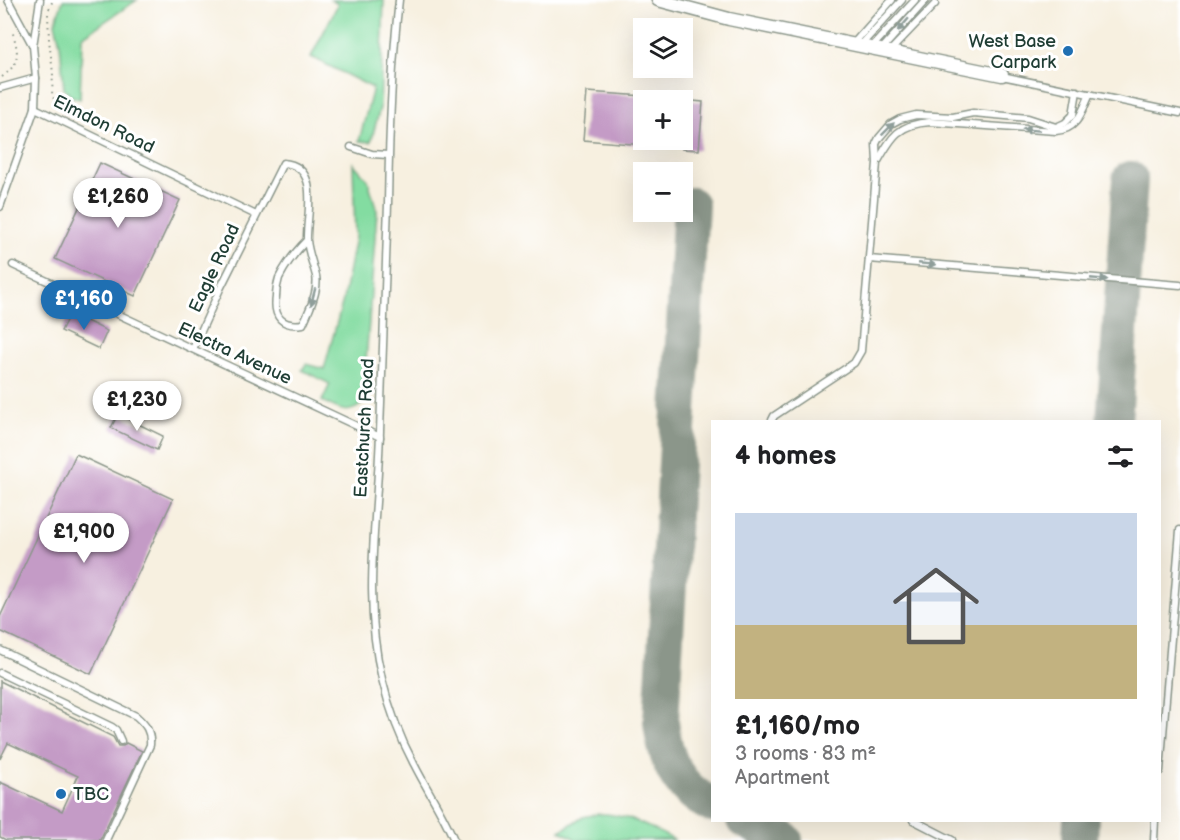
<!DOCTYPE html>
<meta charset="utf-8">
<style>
:root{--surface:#fff;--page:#f6f6f6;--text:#202124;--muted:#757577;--accent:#1f6fb2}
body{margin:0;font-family:"Balsamiq Sans",sans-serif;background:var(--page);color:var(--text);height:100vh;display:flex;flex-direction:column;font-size:22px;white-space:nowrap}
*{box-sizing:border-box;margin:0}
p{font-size:20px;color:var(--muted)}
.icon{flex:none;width:33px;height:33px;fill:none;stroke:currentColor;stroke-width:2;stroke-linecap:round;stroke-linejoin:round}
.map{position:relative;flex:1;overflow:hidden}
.side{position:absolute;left:711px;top:420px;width:450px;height:402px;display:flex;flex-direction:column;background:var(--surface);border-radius:0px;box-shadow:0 6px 24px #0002}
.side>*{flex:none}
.fabs{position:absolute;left:633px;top:18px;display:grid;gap:12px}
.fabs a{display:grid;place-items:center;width:60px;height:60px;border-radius:0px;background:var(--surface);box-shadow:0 6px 24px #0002;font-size:30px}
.price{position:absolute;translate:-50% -51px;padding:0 14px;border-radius:21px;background:#fff;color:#222;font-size:20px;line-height:39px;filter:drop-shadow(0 2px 3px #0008)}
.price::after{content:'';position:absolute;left:50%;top:36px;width:18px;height:14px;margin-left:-9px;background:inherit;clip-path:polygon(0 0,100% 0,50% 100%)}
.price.current{background:var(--accent);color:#fff}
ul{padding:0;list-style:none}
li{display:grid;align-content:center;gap:12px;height:318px;padding:0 24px}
li span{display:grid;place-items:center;height:186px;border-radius:0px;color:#555}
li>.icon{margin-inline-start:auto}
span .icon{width:108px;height:108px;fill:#fffc;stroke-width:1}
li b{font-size:26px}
h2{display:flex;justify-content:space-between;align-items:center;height:72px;padding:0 24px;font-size:26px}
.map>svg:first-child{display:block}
.green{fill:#83dca1;stroke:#518c6a;stroke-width:1.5}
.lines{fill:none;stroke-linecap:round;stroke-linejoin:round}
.taxiway{stroke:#8b968a;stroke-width:36}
.building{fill:#c49bc6}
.service-casing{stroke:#8b968a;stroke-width:9}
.minor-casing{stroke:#8b968a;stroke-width:15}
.path{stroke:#8b968a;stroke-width:2;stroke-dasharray:1.5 4.5;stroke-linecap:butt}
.service{stroke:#fff;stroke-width:6}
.minor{stroke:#fff;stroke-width:12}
.oneway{fill:#8f9e9a}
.poi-dot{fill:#1f6fb2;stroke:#fff;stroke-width:2}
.labels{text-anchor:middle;stroke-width:6;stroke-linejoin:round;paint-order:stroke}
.poi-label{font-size:18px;fill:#1f3d34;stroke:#fff;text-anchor:end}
.street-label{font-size:18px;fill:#1f3d34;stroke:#fff}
</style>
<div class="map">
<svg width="1180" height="840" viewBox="0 0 1180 840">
<rect width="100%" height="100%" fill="#fff"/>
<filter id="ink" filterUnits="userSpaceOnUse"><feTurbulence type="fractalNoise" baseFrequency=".0167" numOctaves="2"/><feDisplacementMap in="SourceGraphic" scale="12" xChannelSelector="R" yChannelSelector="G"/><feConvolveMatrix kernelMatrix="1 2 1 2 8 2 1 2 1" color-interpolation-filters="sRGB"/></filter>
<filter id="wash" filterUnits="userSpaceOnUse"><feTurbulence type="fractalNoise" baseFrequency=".008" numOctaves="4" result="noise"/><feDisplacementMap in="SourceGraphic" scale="24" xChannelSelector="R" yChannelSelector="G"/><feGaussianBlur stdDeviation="1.35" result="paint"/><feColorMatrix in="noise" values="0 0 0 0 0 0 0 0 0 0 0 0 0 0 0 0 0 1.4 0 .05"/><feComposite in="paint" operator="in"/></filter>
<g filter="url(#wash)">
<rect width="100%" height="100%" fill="#f7f0e0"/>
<g class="green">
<polygon points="63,0 137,0 82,37 80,99 71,96 64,89 60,44 55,23"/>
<polygon points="331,0 384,0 380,108 371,142 359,141 373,88 311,57 338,4"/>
<path d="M 353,163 L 368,180 L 377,211 L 363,403 C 348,417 338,409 322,401 L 330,384 L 302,370 L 306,364 L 324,369 L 343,300 L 355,237 Z"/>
<path d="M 598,814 C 627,813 650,828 675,840 L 577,840 L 560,831 L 583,817 Z"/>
</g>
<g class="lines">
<g class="taxiway">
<path d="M 691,205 L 661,721 C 665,760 676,787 712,805"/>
<polyline points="1114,422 1130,179"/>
<polyline points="744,820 785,840"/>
<polyline points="1080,840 1081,820"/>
</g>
</g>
<g id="blocks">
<g class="building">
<polygon points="587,92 644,96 644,145 583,140"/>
<polygon points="682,100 703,102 699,150 682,149"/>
<polygon points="100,163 180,200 135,296 55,259"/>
<polygon points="70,313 107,331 99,349 61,331"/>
<polygon points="118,414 163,436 157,450 111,428"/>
<polygon points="76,454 173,499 91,674 0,631 0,617"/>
<polygon points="0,681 113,737 118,746 123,746 126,743 142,751 100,840 6,840 0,837 0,782 62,811 78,776 8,743 0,759"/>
</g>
</g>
</g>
<g filter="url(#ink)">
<use href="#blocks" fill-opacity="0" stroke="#8b968a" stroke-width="1.5"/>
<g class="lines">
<g class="service-casing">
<g id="service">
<polyline points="8,0 33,46"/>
<path d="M 399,0 C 391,68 389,135 388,204 C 386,279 383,355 380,431 C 378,513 362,598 382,679 C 389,708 400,738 414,764 C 427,790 443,813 454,840"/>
<polyline points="853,44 892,0"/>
<polyline points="861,45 902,0"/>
<polyline points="871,48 915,0"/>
<polyline points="881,50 926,0"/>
<polyline points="890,51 935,4"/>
<polyline points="1002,76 1180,113"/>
<polyline points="0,88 36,78"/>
<polyline points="35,108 256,215"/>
<polyline points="351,147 372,154 388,155"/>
<path d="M 878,161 C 892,136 899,124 930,122 L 1056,131 C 1078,130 1082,111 1090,94"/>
<polyline points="0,207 35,108 36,78 33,46 40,0"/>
<polyline points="869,259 1180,285"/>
<polyline points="13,265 380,437"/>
<path d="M 193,349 L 220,289 L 283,163 C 322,166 306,214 307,240 C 308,252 313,264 316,276 C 319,290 309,311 303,324 C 282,327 273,317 276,297 C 276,291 277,284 279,278 C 286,264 296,251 307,240"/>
<polyline points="771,422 774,416 854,363 861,351 877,163 876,144 879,138 891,124 900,119 916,115 953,117 973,113 1028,118 1056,127 1065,123 1073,115 1077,91"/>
<path d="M 0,650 L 136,716 C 146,725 151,731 150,745 L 106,840"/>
<polyline points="0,673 112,727 116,730 121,741"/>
<polyline points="1160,771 1180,530"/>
<polyline points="913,820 952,840"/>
<polyline points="1154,840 1155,820"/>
</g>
</g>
<g class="minor-casing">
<polyline id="minor" points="658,0 729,19 1002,75"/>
</g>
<g class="path">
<polyline points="49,9 53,0"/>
<polyline points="48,14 49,40 53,73 52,95 59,109"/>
<path d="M 2,77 C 22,62 18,51 12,30"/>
</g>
<use href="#service" class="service"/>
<use href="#minor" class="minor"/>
</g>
<defs><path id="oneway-solid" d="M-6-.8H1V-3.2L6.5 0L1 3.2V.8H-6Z" transform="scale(1.5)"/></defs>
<g class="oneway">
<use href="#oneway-solid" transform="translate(903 25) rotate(131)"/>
<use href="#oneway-solid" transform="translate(888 129) rotate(-45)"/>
<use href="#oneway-solid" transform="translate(1031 130) rotate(-176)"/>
<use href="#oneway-solid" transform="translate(927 264) rotate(5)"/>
<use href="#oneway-solid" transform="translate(1099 279) rotate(5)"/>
<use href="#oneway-solid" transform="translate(313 297) rotate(105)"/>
</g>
</g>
<g class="poi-dot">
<circle cx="1068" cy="51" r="6"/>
<circle cx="61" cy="794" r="6"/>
</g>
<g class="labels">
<g class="poi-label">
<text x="1056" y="47">West Base<tspan x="1056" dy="21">Carpark</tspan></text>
<text x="73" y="800" text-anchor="start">TBC</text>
</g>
<g class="street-label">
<text transform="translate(104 124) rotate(26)" y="6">Elmdon Road</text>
<text transform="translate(214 268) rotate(-65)" y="6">Eagle Road</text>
<text transform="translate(235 353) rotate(25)" y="6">Electra Avenue</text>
<text transform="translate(364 428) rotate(-87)" y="6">Eastchurch Road</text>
</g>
</g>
</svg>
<div class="fabs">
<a><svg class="icon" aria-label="layers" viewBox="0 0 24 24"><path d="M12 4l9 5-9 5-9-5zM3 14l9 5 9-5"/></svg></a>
<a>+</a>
<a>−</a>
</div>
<b class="price" style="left:118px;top:229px">£1,260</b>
<b class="price current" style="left:84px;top:331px">£1,160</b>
<b class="price" style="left:137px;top:432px">£1,230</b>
<b class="price" style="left:84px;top:564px">£1,900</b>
<section class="side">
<h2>4 homes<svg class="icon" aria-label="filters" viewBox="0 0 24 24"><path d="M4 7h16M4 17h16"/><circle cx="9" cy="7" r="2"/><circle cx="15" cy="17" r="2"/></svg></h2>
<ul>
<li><span style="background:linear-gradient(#c9d6e8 60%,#c2b280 0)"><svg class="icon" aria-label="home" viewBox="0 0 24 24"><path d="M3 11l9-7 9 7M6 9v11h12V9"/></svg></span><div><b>£1,160/mo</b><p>3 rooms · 83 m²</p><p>Apartment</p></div></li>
</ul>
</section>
</div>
